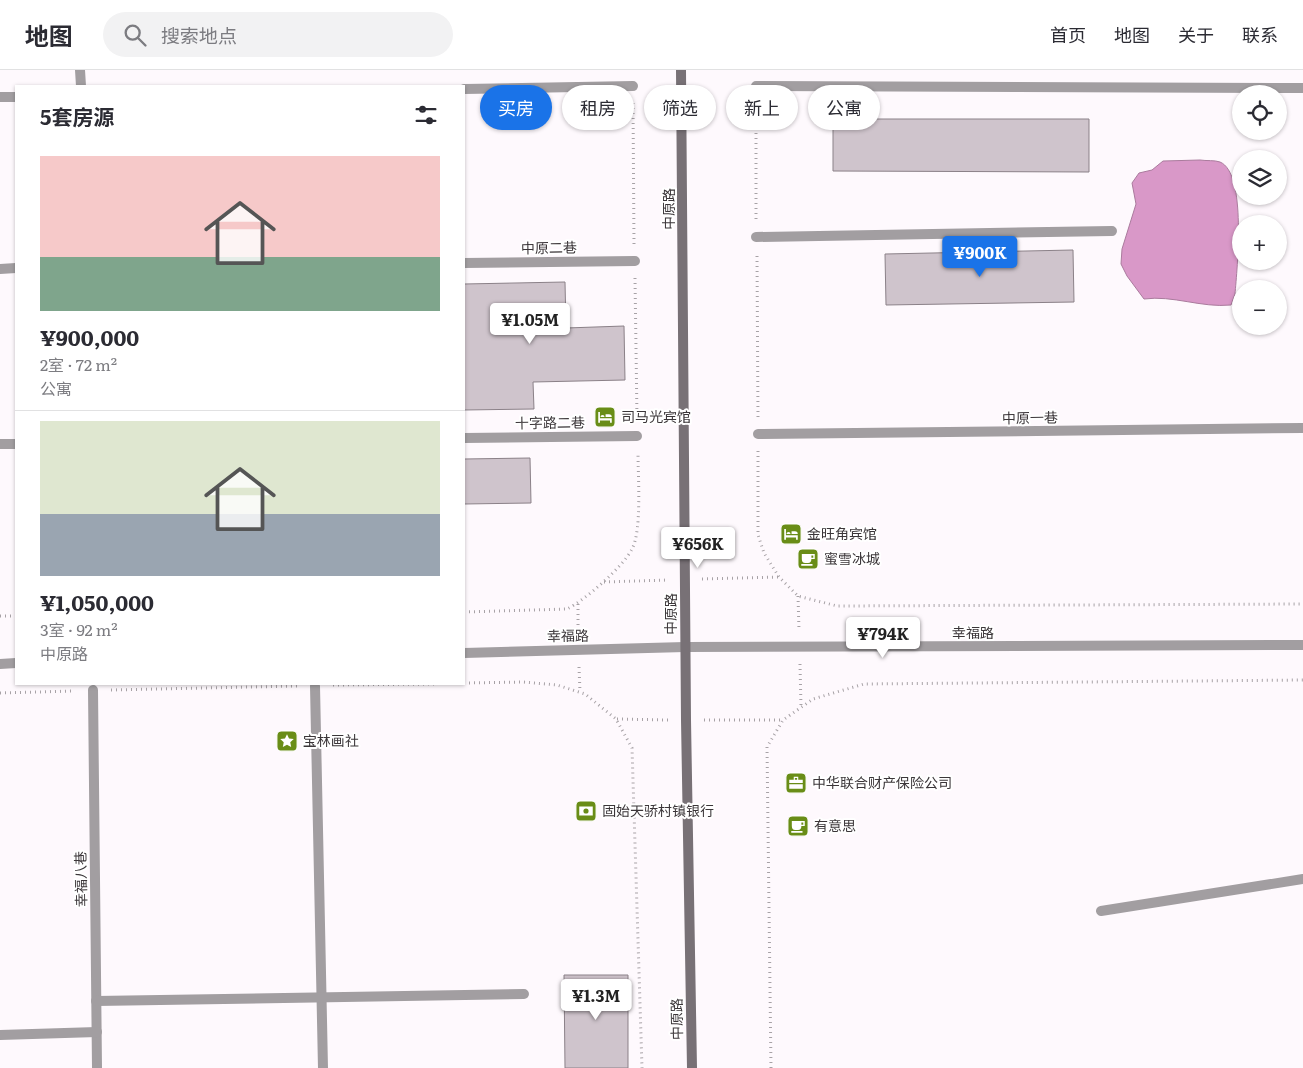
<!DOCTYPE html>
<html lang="zh">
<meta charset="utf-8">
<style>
:root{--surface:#fff;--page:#f2f2f3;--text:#2b2b33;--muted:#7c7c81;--line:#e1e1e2;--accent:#1a73e8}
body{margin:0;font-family:Literata,"Noto Sans SC",serif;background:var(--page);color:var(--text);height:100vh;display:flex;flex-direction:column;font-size:19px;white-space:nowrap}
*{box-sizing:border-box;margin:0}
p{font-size:16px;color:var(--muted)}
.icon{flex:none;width:28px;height:28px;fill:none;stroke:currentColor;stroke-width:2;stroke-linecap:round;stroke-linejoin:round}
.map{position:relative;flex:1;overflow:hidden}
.panel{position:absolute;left:15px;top:15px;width:450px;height:600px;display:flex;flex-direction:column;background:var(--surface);border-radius:0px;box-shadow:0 1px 4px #0004}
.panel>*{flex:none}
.top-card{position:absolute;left:480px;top:15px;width:475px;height:45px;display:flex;gap:10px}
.tools{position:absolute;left:1232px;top:15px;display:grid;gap:10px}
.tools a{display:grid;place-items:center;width:55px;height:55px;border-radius:50%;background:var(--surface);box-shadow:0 1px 4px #0004;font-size:25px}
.price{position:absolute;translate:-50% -42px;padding:0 11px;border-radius:5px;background:#fff;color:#222;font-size:16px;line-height:32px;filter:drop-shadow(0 1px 2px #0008)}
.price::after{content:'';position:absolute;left:50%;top:30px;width:15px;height:11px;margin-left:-8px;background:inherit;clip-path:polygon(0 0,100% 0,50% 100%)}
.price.active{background:var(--accent);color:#fff}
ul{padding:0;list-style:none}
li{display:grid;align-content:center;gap:10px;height:265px;padding:0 25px}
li+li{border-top:1px solid var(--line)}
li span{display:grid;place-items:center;height:155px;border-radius:0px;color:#555}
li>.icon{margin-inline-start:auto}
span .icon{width:90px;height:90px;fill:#fffc;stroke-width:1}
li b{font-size:21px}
h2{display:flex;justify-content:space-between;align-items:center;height:60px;padding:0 25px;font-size:21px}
.pill{padding:0 18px;border-radius:22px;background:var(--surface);box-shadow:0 1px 4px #0004;font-size:18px;line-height:45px}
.pill.active{background:var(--accent);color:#fff}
header{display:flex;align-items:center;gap:30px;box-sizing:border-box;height:70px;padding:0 25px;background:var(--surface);border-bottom:1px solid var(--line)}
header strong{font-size:24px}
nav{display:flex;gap:28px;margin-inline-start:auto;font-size:18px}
.search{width:350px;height:45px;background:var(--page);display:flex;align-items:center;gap:12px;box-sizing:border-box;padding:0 18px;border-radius:28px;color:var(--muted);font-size:19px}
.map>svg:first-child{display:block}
.water{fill:#d998c8;stroke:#aa7b9d}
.building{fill:#cfc4cc;stroke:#8b8188}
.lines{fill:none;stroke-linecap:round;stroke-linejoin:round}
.path{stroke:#a7a2a6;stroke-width:3;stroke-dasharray:1 4;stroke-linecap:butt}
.service{stroke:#a29ea1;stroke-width:10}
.tertiary{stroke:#a29ea1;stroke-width:10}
.secondary{stroke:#787176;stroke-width:10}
.labels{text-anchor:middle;stroke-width:4;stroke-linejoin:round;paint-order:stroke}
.street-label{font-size:14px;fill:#3b3639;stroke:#fff}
.poi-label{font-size:14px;fill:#3b3639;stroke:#fff;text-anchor:start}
</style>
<header>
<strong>地图</strong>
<div class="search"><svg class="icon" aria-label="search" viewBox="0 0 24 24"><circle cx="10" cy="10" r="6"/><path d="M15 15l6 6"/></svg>搜索地点</div>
<nav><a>首页</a><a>地图</a><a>关于</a><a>联系</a></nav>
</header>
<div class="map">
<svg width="1303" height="998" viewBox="0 0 1303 998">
<rect width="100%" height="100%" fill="#fef9fd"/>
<path class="water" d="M 1200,90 C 1206,91 1215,90 1220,92 C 1247,103 1237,199 1235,224 L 1231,235 C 1201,238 1173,225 1144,229 L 1127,206 L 1121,194 L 1122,179 L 1136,134 L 1132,113 L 1139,103 L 1152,100 L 1163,91 Z"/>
<g class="building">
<polygon points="833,49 1089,49 1089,102 833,101"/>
<polygon points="1073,180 1074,232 886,235 885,184"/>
<polygon points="565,212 566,258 624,256 625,310 533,312 534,339 464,340 464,214"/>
<polygon points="530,388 531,433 464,434 464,389"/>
<polygon points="564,905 628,905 628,998 565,998"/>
</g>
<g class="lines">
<g class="path">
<polyline points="633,33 634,174"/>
<polyline points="756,33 756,150"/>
<polyline points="757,186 758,347"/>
<polyline points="635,208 637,349"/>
<polyline points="758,381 758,465 764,483 779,507 798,526 837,536 1303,534"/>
<polyline points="702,509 779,507"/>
<polyline points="604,512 668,510"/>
<polyline points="798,526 799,560"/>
<polyline points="578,534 578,563"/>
<path d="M 464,542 L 567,539 C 585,530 623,497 632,479 C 642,461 638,405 638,383"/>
<polyline points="0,546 16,546"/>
<polyline points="800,594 801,637"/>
<polyline points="579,597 580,622"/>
<polyline points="464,613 523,612 557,615 585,624 616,649 632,678 642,998"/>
<polyline points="333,615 436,614"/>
<polyline points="111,620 297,616"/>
<polyline points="0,623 74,621"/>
<polyline points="617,649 668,650"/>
<polyline points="704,650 783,650"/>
<polyline points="771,998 767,677 783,650 813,629 864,614 1303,610"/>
</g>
<g class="service">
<polyline points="80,0 81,16"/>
<polyline points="756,16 1303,18"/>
<polyline points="464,19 633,16"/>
<polyline points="0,27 16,27"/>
<polyline points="756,167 1112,161"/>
<polyline points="464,193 635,191"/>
<polyline points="0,199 16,198"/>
<polyline points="758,364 1303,358"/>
<polyline points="464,368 637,366"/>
<polyline points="0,374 16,374"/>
<polyline points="315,616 323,998"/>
<polyline points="93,620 97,998"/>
<polyline points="1101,841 1303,809"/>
<polyline points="96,931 524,924"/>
<polyline points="0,965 97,962"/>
</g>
<g class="tertiary">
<polyline points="464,583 685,577 1303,575"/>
<polyline points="0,594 16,593"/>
</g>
<polyline class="secondary" points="681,0 686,650 692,998"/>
</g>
<defs>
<g id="hotel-square" transform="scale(1.125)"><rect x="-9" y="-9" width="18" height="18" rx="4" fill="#698d17" stroke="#fff"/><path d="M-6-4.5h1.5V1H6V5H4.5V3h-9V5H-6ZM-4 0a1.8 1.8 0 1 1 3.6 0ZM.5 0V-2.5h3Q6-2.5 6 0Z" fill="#fff"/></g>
<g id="cafe-square" transform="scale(1.125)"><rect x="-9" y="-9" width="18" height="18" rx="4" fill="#698d17" stroke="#fff"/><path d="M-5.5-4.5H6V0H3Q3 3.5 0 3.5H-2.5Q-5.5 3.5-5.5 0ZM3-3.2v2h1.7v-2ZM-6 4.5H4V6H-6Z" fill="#fff"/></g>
<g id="sight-square" transform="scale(1.125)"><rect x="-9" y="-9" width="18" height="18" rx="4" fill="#698d17" stroke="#fff"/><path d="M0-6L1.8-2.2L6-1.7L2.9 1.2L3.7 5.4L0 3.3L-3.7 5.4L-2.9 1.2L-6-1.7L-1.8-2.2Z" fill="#fff"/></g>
<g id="office-square" transform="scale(1.125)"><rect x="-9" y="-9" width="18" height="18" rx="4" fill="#698d17" stroke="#fff"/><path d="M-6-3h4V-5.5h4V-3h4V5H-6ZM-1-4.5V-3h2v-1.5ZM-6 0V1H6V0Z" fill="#fff"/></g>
<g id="bank-square" transform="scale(1.125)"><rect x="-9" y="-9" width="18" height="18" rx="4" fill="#698d17" stroke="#fff"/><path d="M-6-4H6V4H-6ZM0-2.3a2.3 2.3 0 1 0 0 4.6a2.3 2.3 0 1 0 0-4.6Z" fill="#fff"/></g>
</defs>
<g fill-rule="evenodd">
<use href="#hotel-square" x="605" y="347"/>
<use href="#hotel-square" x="791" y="464"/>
<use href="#cafe-square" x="808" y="489"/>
<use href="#sight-square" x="287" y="671"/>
<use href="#office-square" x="796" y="713"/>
<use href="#bank-square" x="586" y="741"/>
<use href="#cafe-square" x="798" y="756"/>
</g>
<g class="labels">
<g class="street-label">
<text transform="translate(669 139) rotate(-90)" y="5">中原路</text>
<text transform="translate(549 178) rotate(-1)" y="5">中原二巷</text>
<text transform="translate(1030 348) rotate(-1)" y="5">中原一巷</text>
<text transform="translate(550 353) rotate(-1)" y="5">十字路二巷</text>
<text transform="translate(671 544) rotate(-90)" y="5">中原路</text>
<text x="973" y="568">幸福路</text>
<text transform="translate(568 566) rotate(-1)" y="5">幸福路</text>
<text transform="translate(81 809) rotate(-91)" y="5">幸福八巷</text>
<text transform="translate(677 949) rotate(-91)" y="5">中原路</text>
</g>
<g class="poi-label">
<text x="621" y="352">司马光宾馆</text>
<text x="807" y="469">金旺角宾馆</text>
<text x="824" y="494">蜜雪冰城</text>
<text x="303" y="676">宝林画社</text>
<text x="812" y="718">中华联合财产保险公司</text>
<text x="602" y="746">固始天骄村镇银行</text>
<text x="814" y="761">有意思</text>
</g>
</g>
</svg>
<div class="tools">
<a><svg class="icon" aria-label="locate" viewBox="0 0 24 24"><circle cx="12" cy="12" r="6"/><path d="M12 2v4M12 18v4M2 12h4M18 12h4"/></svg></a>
<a><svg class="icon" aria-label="layers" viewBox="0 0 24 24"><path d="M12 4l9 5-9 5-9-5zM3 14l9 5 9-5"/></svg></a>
<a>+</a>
<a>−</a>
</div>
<b class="price active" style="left:980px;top:208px">¥900K</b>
<b class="price" style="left:530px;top:275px">¥1.05M</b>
<b class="price" style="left:698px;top:499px">¥656K</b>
<b class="price" style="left:883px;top:589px">¥794K</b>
<b class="price" style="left:596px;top:951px">¥1.3M</b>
<div class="top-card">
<a class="pill active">买房</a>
<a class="pill">租房</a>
<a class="pill">筛选</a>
<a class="pill">新上</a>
<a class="pill">公寓</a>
</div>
<section class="panel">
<h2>5套房源<svg class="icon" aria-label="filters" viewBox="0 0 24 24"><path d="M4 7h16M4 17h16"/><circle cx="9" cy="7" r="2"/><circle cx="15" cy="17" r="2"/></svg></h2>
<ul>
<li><span style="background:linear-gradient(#f6c9c9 65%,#7fa58c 0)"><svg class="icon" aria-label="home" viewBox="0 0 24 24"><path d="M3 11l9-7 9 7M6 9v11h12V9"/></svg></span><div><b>¥900,000</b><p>2室 · 72 m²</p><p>公寓</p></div></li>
<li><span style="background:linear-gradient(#dfe7d0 60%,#9aa5b1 0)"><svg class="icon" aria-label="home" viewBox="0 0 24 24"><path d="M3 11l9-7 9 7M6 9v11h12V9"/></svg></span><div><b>¥1,050,000</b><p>3室 · 92 m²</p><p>中原路</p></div></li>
</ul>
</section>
</div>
